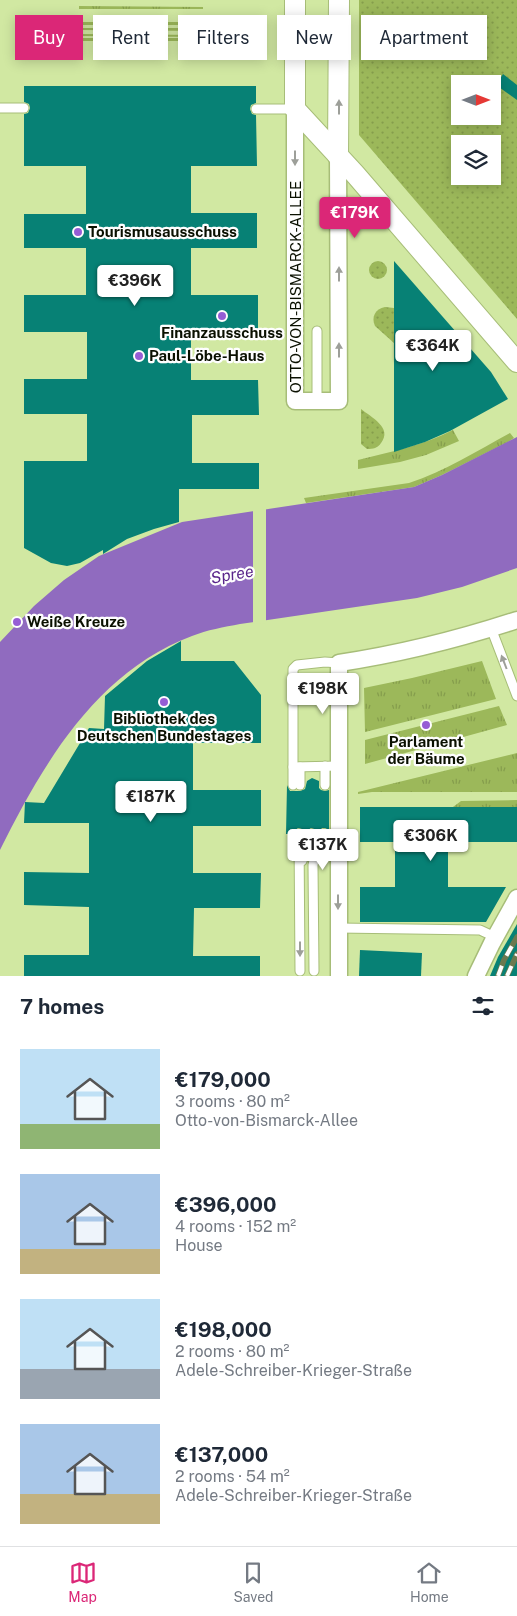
<!DOCTYPE html>
<meta charset="utf-8">
<style>
:root{--surface:#fff;--page:#f6f6f7;--text:#1f2937;--muted:#747a83;--line:#e0e1e3;--accent:#db2777}
body{margin:0;font-family:"Public Sans",sans-serif;background:var(--page);color:var(--text);height:100vh;display:flex;flex-direction:column;font-size:19px;white-space:nowrap}
*{box-sizing:border-box;margin:0}
p{font-size:16px;color:var(--muted)}
.icon{flex:none;width:28px;height:28px;fill:none;stroke:currentColor;stroke-width:2;stroke-linecap:round;stroke-linejoin:round}
.map{position:relative;height:976px;overflow:hidden}
.side{display:flex;flex-direction:column;background:var(--surface);flex:1}
.side>*{flex:none}
.hud{position:absolute;left:15px;top:15px;width:488px;height:45px;display:flex;gap:10px}
.needle{width:32px;rotate:90deg}
.controls{position:absolute;left:451px;top:75px;display:grid;gap:10px}
.controls a{display:grid;place-items:center;width:50px;height:50px;border-radius:0px;background:var(--surface);box-shadow:0 2px 12px #0003;font-size:25px}
.price{position:absolute;translate:-50% -42px;padding:0 11px;border-radius:5px;background:#fff;color:#222;font-size:16px;line-height:32px;filter:drop-shadow(0 1px 2px #0008)}
.price::after{content:'';position:absolute;left:50%;top:30px;width:15px;height:11px;margin-left:-8px;background:inherit;clip-path:polygon(0 0,100% 0,50% 100%)}
.price.current{background:var(--accent);color:#fff}
ul{padding:0;list-style:none}
li{display:flex;align-items:center;gap:15px;height:125px;padding:0 20px}
li span{display:grid;place-items:center;flex:none;width:140px;height:100px;border-radius:0px;color:#555}
li>.icon{margin-inline-start:auto}
span .icon{width:60px;height:60px;fill:#fffc;stroke-width:1}
li b{font-size:21px}
h2{display:flex;justify-content:space-between;align-items:center;height:60px;padding:0 20px;font-size:21px}
.tag{padding:0 18px;border-radius:0px;background:var(--surface);box-shadow:0 2px 12px #0003;font-size:18px;line-height:45px}
.tag.current{background:var(--accent);color:#fff}
.tab-bar{display:flex;justify-content:space-around;align-items:center;height:70px;border-top:1px solid var(--line);background:var(--surface);font-size:14px;color:var(--muted)}
.tab-bar a{display:grid;justify-items:center;gap:2px}
.tab-bar .current{color:var(--accent)}
.map>svg:first-child{display:block}
.grass{fill:url(#grass-tufts)}
.park{fill:url(#park-dots);fill-rule:evenodd}
.water{fill:#906bbf}
.pier{fill:#d1e8a2}
.building{fill:#078175}
.lines{fill:none;stroke-linecap:round;stroke-linejoin:round}
.service-casing{stroke:#a7bd78;stroke-width:11}
.minor-casing{stroke:#a7bd78;stroke-width:19}
.tertiary-casing{stroke:#a7bd78;stroke-width:22}
.service{stroke:#fff;stroke-width:9}
.minor{stroke:#fff;stroke-width:16}
.tertiary{stroke:#fff;stroke-width:20}
.tram{stroke:#6b794f;stroke-width:1}
.rail-casing{stroke:#6b794f;stroke-width:5.5}
.rail{stroke:#fefefe;stroke-width:4;stroke-dasharray:11;stroke-linecap:butt}
.oneway{fill:#9d9f99}
.poi-dot{fill:#965dd5;stroke:#fefefe;stroke-width:2}
.labels{text-anchor:middle;stroke-width:4.5;stroke-linejoin:round;paint-order:stroke}
.poi-label{font-size:15px;font-weight:bold;fill:#0a1000;stroke:#fefefe;text-anchor:start}
.street-label{font-size:15px;fill:#0a1000;stroke:#fefefe}
.water-label{font-size:16px;font-style:italic;fill:#59258a;stroke:#fefefe}
</style>
<div class="map">
<svg width="517" height="976" viewBox="0 0 517 976">
<defs>
<pattern id="grass-tufts" width="24" height="20" patternUnits="userSpaceOnUse" patternTransform="scale(1.25)"><rect width="24" height="20" fill="#9cb85a"/><path d="M3 7l-1-3M5 7V3M7 7l1-3M15 17l-1-3M17 17v-4M19 17l1-3" fill="none" stroke="#859d4c"/></pattern>
<pattern id="park-dots" width="8" height="8" patternUnits="userSpaceOnUse" patternTransform="scale(1.25)"><rect width="8" height="8" fill="#9cb85a"/><path d="M2 2h.1M6 6h.1" fill="none" stroke="#859d4c" stroke-width="1.8" stroke-linecap="round"/></pattern>
</defs>
<rect width="100%" height="100%" fill="#d1e8a2"/>
<g class="grass">
<polygon points="79,6 203,7 203,9 79,9"/>
<rect x="79" y="22" width="124" height="3"/>
<polygon points="79,28 203,28 203,31 79,30"/>
<polygon points="80,34 203,35 203,37 80,36"/>
<rect x="80" y="38" width="123" height="3"/>
<path d="M 453,430 L 459,441 L 426,455 L 400,462 L 358,469 L 358,460 C 390,452 424,445 453,430 Z"/>
<path d="M 510,433 L 514,438 L 508,442 L 442,475 L 414,487 L 306,503 L 304,498 L 409,483 C 445,471 477,451 510,433 Z"/>
<polygon points="482,661 496,699 365,732 364,688 412,678"/>
<polygon points="499,706 507,725 365,764 365,740"/>
<polygon points="517,753 517,792 372,792 358,794 358,792"/>
<polygon points="517,800 517,809 516,807 453,807 461,801"/>
</g>
<g class="park">
<path d="M 359,0 L 517,0 L 517,319 L 359,135 ZM 460,84 L 492,84 L 492,116 L 460,116 ZM 460,144 L 492,144 L 492,176 L 460,176 Z"/>
<circle cx="378" cy="270" r="9"/>
<path d="M 385,307 L 394,308 L 394,343 L 375,326 C 371,317 375,309 385,307 Z"/>
<path d="M 361,409 C 371,417 393,428 381,443 C 378,448 373,449 367,449 L 361,444 Z"/>
</g>
<path class="water" d="M 517,437 L 517,568 L 462,587 L 417,598 L 240,624 C 224,627 207,630 192,636 C 96,672 43,764 0,850 L 0,642 L 34,606 L 64,580 L 99,556 L 182,522 L 414,487 L 442,475 Z"/>
<polygon class="pier" points="266,507 266,623 253,624 253,509"/>
<g class="building">
<polygon points="503,74 517,85 517,100 496,85"/>
<polygon points="24,86 256,86 256,103 251,105 250,109 252,114 256,115 257,166 191,166 191,213 257,213 257,248 191,248 191,295 258,295 258,333 191,333 191,380 258,380 259,415 192,415 192,463 259,463 259,489 179,489 179,522 154,529 127,539 103,554 103,550 80,563 67,566 51,563 24,548 24,461 87,461 87,414 24,414 24,379 87,379 87,332 24,332 24,295 86,295 86,248 24,248 24,214 86,214 86,166 24,166 24,114 28,113 30,108 29,104 24,102"/>
<polygon points="394,261 491,372 508,399 450,431 425,442 394,452"/>
<polygon points="181,641 181,661 234,661 261,695 261,743 193,743 193,790 261,790 261,826 193,826 193,873 261,873 260,908 194,908 193,956 260,956 260,976 24,976 24,955 89,955 89,907 24,905 24,872 89,873 89,823 24,823 25,802 44,803 89,728 104,729 105,696 147,661"/>
<polygon points="312,778 319,781 319,788 321,790 325,791 329,790 329,830 325,828 322,828 318,833 316,830 311,828 308,830 305,834 302,829 298,828 294,831 293,834 286,834 287,785 290,791 300,791 305,789 307,781"/>
<polygon points="360,807 517,807 517,842 448,842 448,887 506,887 486,922 360,922 360,887 395,887 395,842 360,842"/>
<polygon points="517,924 517,976 490,976 498,957"/>
<polygon points="360,950 422,953 421,976 359,976"/>
</g>
<g class="lines">
<g class="service-casing">
<g id="service">
<polyline points="0,108 24,108"/>
<polyline points="256,109 295,109"/>
<polyline points="317,331 317,401"/>
<polyline points="491,628 517,696"/>
<polyline points="293,767 339,766"/>
<polyline points="293,785 293,669 297,665 325,662 339,663"/>
<polyline points="300,785 300,767"/>
<polyline points="325,785 325,766"/>
<polyline points="299,834 300,971"/>
<polyline points="302,861 312,834"/>
<polyline points="338,928 480,930 495,937"/>
<path d="M 314,971 L 313,865 C 315,852 324,850 324,834"/>
</g>
</g>
<g class="minor-casing">
<g id="minor">
<polyline points="295,109 295,401 339,401 338,156"/>
<path d="M 339,976 L 339,663 C 399,654 459,639 517,620"/>
<polyline points="476,976 492,943 517,898"/>
</g>
</g>
<g class="tertiary-casing">
<g id="tertiary">
<polyline points="295,0 295,109 355,174 517,362"/>
<polyline points="338,156 339,0"/>
</g>
</g>
<use href="#service" class="service"/>
<use href="#minor" class="minor"/>
<use href="#tertiary" class="tertiary"/>
<polyline class="tram" points="517,976 517,975"/>
<g class="rail-casing">
<g id="rail">
<polyline points="498,976 504,960 517,937"/>
<polyline points="507,976 517,954"/>
</g>
</g>
<use href="#rail" class="rail"/>
</g>
<defs><path id="oneway-solid" d="M-6-.8H1V-3.2L6.5 0L1 3.2V.8H-6Z" transform="scale(1.25)"/></defs>
<g class="oneway">
<use href="#oneway-solid" transform="translate(339 107) rotate(-90)"/>
<use href="#oneway-solid" transform="translate(295 158) rotate(90)"/>
<use href="#oneway-solid" transform="translate(339 274) rotate(-90)"/>
<use href="#oneway-solid" transform="translate(339 350) rotate(-90)"/>
<use href="#oneway-solid" transform="translate(504 662) rotate(-111)"/>
<use href="#oneway-solid" transform="translate(338 902) rotate(90)"/>
<use href="#oneway-solid" transform="translate(300 949) rotate(90)"/>
</g>
<g class="poi-dot">
<circle cx="78" cy="232" r="5"/>
<circle cx="222" cy="316" r="5"/>
<circle cx="139" cy="356" r="5"/>
<circle cx="17" cy="622" r="5"/>
<circle cx="164" cy="702" r="5"/>
<circle cx="426" cy="725" r="5"/>
</g>
<g class="labels">
<g class="poi-label">
<text x="88" y="237">Tourismusausschuss</text>
<text x="222" y="338" text-anchor="middle">Finanzausschuss</text>
<text x="149" y="361">Paul-Löbe-Haus</text>
<text x="27" y="627">Weiße Kreuze</text>
<text x="164" y="724" text-anchor="middle">Bibliothek des<tspan x="164" dy="17">Deutschen Bundestages</tspan></text>
<text x="426" y="747" text-anchor="middle">Parlament<tspan x="426" dy="17">der Bäume</tspan></text>
</g>
<g class="street-label">
<text transform="translate(296 287) rotate(-90)" y="5">OTTO-VON-BISMARCK-ALLEE</text>
</g>
<g class="water-label">
<text transform="translate(232 574) rotate(-10)" y="6">Spree</text>
</g>
</g>
</svg>
<div class="controls">
<a><svg class="needle" viewBox="-14 -14 28 28"><path d="M0-13l5 13h-10z" fill="#e53935"/><path d="M0 13l5-13h-10z" fill="#747a83"/></svg></a>
<a><svg class="icon" aria-label="layers" viewBox="0 0 24 24"><path d="M12 4l9 5-9 5-9-5zM3 14l9 5 9-5"/></svg></a>
</div>
<b class="price current" style="left:355px;top:239px">€179K</b>
<b class="price" style="left:135px;top:307px">€396K</b>
<b class="price" style="left:433px;top:372px">€364K</b>
<b class="price" style="left:323px;top:715px">€198K</b>
<b class="price" style="left:151px;top:823px">€187K</b>
<b class="price" style="left:431px;top:862px">€306K</b>
<b class="price" style="left:323px;top:871px">€137K</b>
<div class="hud">
<a class="tag current">Buy</a>
<a class="tag">Rent</a>
<a class="tag">Filters</a>
<a class="tag">New</a>
<a class="tag">Apartment</a>
</div>
</div>
<section class="side">
<h2>7 homes<svg class="icon" aria-label="filters" viewBox="0 0 24 24"><path d="M4 7h16M4 17h16"/><circle cx="9" cy="7" r="2"/><circle cx="15" cy="17" r="2"/></svg></h2>
<ul>
<li><span style="background:linear-gradient(#bfe0f5 75%,#8fb573 0)"><svg class="icon" aria-label="home" viewBox="0 0 24 24"><path d="M3 11l9-7 9 7M6 9v11h12V9"/></svg></span><div><b>€179,000</b><p>3 rooms · 80 m²</p><p>Otto-von-Bismarck-Allee</p></div></li>
<li><span style="background:linear-gradient(#a9c7e8 75%,#c2b280 0)"><svg class="icon" aria-label="home" viewBox="0 0 24 24"><path d="M3 11l9-7 9 7M6 9v11h12V9"/></svg></span><div><b>€396,000</b><p>4 rooms · 152 m²</p><p>House</p></div></li>
<li><span style="background:linear-gradient(#bfe0f5 70%,#9aa5b1 0)"><svg class="icon" aria-label="home" viewBox="0 0 24 24"><path d="M3 11l9-7 9 7M6 9v11h12V9"/></svg></span><div><b>€198,000</b><p>2 rooms · 80 m²</p><p>Adele-Schreiber-Krieger-Straße</p></div></li>
<li><span style="background:linear-gradient(#a9c7e8 70%,#c2b280 0)"><svg class="icon" aria-label="home" viewBox="0 0 24 24"><path d="M3 11l9-7 9 7M6 9v11h12V9"/></svg></span><div><b>€137,000</b><p>2 rooms · 54 m²</p><p>Adele-Schreiber-Krieger-Straße</p></div></li>
</ul>
</section>
<nav class="tab-bar">
<a class="current"><svg class="icon" aria-label="map" viewBox="0 0 24 24"><path d="M3 6l6-2 6 2 6-2v14l-6 2-6-2-6 2zM9 4v14M15 6v14"/></svg>Map</a>
<a><svg class="icon" aria-label="saved" viewBox="0 0 24 24"><path d="M7 4h10v16l-5-4-5 4z"/></svg>Saved</a>
<a><svg class="icon" aria-label="home" viewBox="0 0 24 24"><path d="M3 11l9-7 9 7M6 9v11h12V9"/></svg>Home</a>
</nav>
